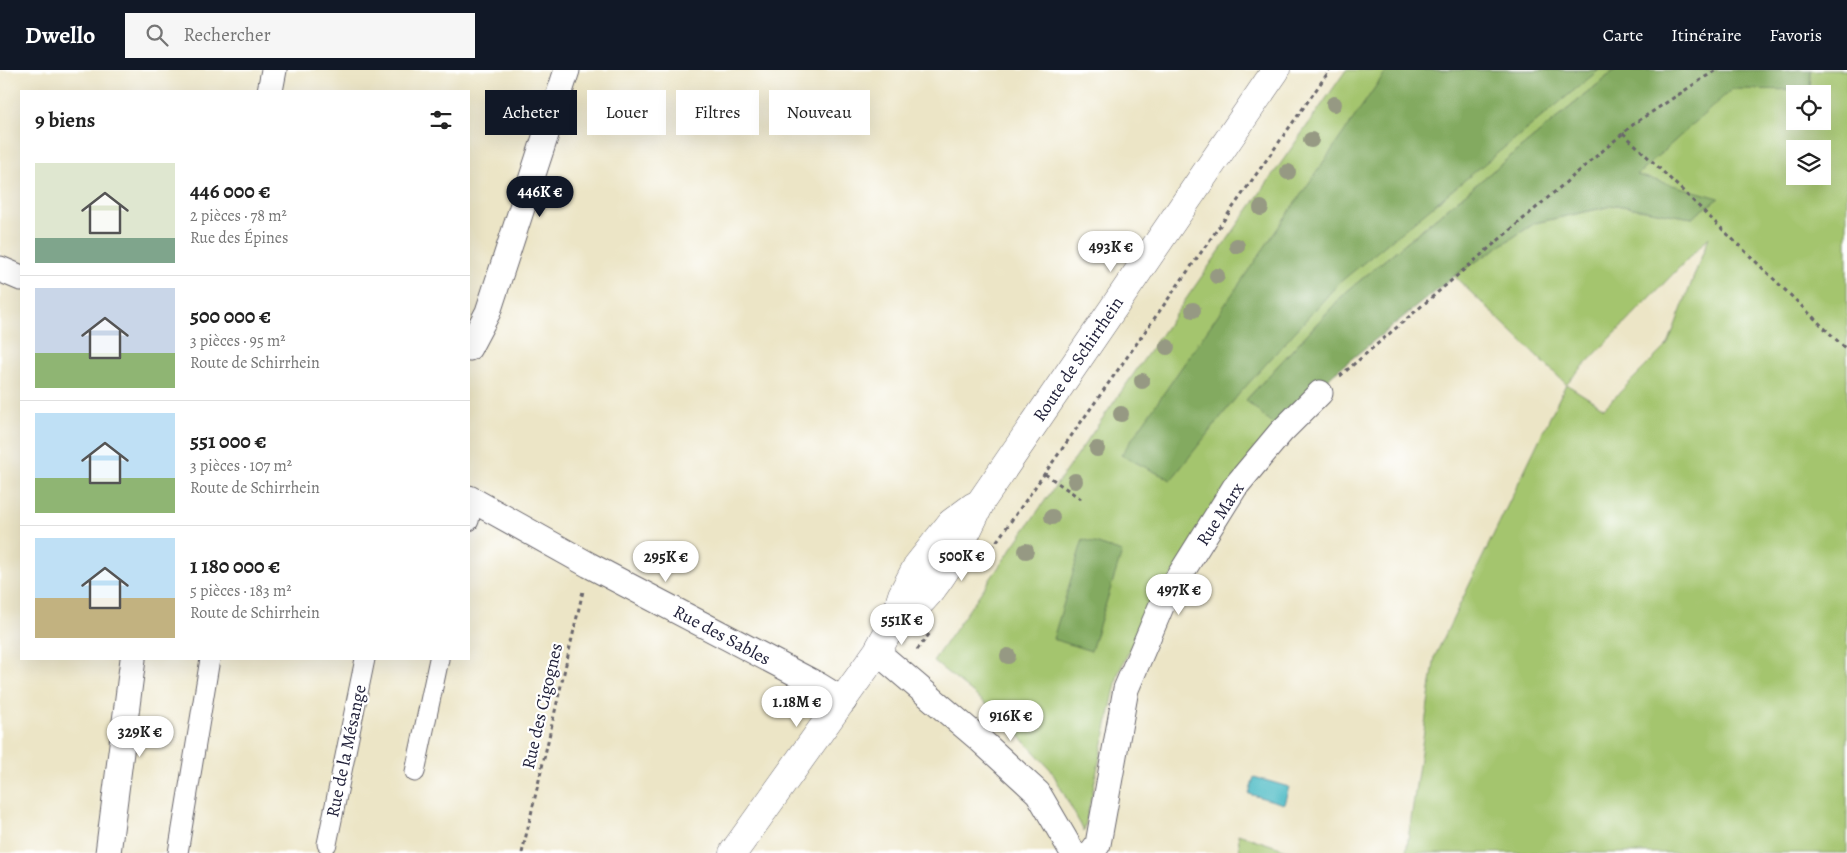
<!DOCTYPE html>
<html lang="fr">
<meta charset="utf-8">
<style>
:root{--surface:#fff;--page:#f6f6f6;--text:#222;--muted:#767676;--line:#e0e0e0;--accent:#111827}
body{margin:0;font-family:Alegreya,serif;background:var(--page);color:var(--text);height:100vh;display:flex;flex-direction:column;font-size:19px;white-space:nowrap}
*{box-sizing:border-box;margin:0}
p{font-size:16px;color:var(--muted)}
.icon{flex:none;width:28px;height:28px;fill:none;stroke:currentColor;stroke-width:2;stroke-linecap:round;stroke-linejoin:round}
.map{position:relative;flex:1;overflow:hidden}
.panel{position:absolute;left:20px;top:20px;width:450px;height:570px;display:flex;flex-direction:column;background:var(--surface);border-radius:0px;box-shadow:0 5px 20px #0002}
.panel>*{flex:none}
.banner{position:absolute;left:485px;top:20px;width:475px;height:45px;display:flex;gap:10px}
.fabs{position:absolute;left:1786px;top:15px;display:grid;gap:10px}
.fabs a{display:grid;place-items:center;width:45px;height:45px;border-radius:0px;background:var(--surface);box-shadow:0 5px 20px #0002;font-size:25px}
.price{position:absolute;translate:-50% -42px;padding:0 11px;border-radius:18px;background:#fff;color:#222;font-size:16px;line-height:32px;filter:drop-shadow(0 1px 2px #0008)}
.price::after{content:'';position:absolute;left:50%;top:30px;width:15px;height:11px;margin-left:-8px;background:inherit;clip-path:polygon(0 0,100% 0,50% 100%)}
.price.current{background:var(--accent);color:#fff}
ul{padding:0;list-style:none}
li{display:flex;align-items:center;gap:15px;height:125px;padding:0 15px}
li+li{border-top:1px solid var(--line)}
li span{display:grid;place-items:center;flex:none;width:140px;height:100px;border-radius:0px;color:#555}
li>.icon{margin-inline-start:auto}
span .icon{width:60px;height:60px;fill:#fffc;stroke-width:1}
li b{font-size:21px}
h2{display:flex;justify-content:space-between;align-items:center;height:60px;padding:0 15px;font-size:21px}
.tag{padding:0 18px;border-radius:0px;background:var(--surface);box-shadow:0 5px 20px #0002;font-size:18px;line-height:45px}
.tag.current{background:var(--accent);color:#fff}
header{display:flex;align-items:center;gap:30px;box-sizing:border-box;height:70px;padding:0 25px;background:var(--accent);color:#fff}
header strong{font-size:24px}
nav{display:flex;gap:28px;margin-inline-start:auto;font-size:18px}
.search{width:350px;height:45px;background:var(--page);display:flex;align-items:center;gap:12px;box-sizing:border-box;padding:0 18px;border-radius:0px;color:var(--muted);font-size:19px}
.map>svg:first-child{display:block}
.green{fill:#a4c56e;stroke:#637454;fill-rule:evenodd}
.forest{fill:#83aa61;stroke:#52664e}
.water{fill:#4dbbc5;stroke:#386e80}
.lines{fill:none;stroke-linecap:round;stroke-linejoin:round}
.pedestrian-casing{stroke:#69666c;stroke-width:21}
.minor-casing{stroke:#69666c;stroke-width:27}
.tertiary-casing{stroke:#69666c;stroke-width:29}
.path{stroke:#69666c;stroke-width:3;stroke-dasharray:4 4;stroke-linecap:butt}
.pedestrian{stroke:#fff;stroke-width:19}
.minor{stroke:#fff;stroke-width:25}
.tertiary{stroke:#fff;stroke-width:28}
.tree{fill:#969983}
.labels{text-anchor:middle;stroke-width:4.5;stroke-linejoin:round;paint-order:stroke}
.street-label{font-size:18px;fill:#22223b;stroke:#fff}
</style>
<header>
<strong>Dwello</strong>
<div class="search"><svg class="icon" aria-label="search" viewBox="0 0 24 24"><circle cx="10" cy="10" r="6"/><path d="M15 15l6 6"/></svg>Rechercher</div>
<nav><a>Carte</a><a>Itinéraire</a><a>Favoris</a></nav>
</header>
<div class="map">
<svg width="1847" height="783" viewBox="0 0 1847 783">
<rect width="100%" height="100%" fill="#fff"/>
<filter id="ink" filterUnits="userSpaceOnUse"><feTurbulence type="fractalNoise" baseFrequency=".02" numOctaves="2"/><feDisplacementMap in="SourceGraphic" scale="10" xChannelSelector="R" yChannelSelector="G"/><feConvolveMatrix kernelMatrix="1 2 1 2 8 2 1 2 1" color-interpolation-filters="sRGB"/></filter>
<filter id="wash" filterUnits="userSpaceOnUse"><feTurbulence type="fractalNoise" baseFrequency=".0096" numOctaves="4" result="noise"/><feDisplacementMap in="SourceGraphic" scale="20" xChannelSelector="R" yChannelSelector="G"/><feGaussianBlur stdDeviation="1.12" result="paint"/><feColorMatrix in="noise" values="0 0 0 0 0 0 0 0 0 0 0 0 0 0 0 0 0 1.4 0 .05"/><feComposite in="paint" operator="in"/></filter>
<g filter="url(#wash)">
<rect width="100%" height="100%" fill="#ece5c6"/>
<g class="green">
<polygon points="1346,0 1615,0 1346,222 1246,330 1278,359 1153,532 1118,604 1084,761 1051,700 1001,646 933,591"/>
<path d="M 1811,0 L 1847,0 L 1847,783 L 1406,783 L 1435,586 L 1566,314 L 1454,206 L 1535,153 L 1616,135 L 1693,148 L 1636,106 L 1732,18 L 1810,20 ZM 1795,24 L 1822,24 L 1822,51 L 1795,51 ZM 1795,79 L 1822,79 L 1822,106 L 1795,106 ZM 1709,167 L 1668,274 L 1604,338 L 1566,314 Z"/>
<polygon points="1238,764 1296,783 1240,783"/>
</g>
<g class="forest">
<polygon points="1387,0 1599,0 1339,213 1239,324 1171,410 1121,385"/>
<polygon points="1615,0 1811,0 1810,20 1732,19 1637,105 1719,128 1692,148 1616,135 1535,153 1454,206 1334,303 1278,359 1246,330 1346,222"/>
<polygon points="1083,469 1122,482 1091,581 1053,569"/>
</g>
<polygon class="water" points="1254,707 1289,717 1284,734 1249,724"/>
</g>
<g filter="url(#ink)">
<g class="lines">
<g class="pedestrian-casing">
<g id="pedestrian">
<polyline points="469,451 473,431"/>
<polyline points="415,702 439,589"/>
<polyline points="327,774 365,589"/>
<polyline points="178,783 210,589"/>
</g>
</g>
<g class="minor-casing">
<g id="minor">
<polyline points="270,21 274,0"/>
<polyline points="0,199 21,208"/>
<polyline points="469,278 488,242 567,0"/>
<polyline points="469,428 589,495 818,615 844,631"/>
<polyline points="877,582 978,668 1038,723 1073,783"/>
<polyline points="108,783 133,589"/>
<polyline points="1091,783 1098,774 1126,619 1163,532 1235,417 1281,362 1320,323"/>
</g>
</g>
<g class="tertiary-casing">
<g id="tertiary">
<path d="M 893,553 C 900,548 908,543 915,537 C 943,514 967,462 982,430 L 1276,0"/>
<polyline points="733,783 877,582 893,553 902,525 917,496 951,453 974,436"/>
</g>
</g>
<g class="path">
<polyline points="1623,63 1847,280"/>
<polyline points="1340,306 1635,53 1716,0"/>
<polyline points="1045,404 1081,429"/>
<polyline points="992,478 1330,0"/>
<polyline points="917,580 930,563"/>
<polyline points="522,783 583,521"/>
</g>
<use href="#pedestrian" class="pedestrian"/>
<use href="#minor" class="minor"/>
<use href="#tertiary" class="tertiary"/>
</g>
<g class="tree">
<circle cx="1334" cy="34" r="8"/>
<circle cx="1311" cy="70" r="8"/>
<circle cx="1288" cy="102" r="8"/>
<circle cx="1261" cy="138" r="8"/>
<circle cx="1237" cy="176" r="8"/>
<circle cx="1217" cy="206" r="8"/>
<circle cx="1193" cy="240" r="8"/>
<circle cx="1167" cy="277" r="8"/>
<circle cx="1142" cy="311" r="8"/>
<circle cx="1121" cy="344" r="8"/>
<circle cx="1097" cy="379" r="8"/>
<circle cx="1075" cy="411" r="8"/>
<circle cx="1052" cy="447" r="8"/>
<circle cx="1026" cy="481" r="8"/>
<circle cx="1008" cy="586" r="8"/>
</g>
</g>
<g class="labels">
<g class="street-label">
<text transform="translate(1078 289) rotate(-56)" y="6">Route de Schirrhein</text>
<text transform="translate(1220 444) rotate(-57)" y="6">Rue Marx</text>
<text transform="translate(722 565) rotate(28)" y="6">Rue des Sables</text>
<text transform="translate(542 636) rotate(-77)" y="6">Rue des Cigognes</text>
<text transform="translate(346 681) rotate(-78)" y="6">Rue de la Mésange</text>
</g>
</g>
</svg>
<div class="fabs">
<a><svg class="icon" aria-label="locate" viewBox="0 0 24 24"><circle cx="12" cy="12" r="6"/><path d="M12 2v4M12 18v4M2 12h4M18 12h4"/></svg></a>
<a><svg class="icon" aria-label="layers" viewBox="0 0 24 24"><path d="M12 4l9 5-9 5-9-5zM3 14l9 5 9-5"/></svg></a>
</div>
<b class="price current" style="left:540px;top:148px">446K €</b>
<b class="price" style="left:1111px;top:203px">493K €</b>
<b class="price" style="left:962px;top:512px">500K €</b>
<b class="price" style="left:666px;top:513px">295K €</b>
<b class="price" style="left:1179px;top:546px">497K €</b>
<b class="price" style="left:902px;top:576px">551K €</b>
<b class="price" style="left:797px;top:658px">1.18M €</b>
<b class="price" style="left:1011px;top:672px">916K €</b>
<b class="price" style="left:140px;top:688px">329K €</b>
<div class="banner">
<a class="tag current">Acheter</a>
<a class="tag">Louer</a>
<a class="tag">Filtres</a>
<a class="tag">Nouveau</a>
</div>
<section class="panel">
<h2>9 biens<svg class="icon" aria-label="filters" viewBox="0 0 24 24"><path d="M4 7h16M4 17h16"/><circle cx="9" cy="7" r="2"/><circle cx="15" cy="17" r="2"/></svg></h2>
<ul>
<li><span style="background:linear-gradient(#dfe7d0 75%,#7fa58c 0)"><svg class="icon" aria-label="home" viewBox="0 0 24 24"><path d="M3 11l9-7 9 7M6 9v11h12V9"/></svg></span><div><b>446 000 €</b><p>2 pièces · 78 m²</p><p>Rue des Épines</p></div></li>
<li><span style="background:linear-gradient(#c9d6e8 65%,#8fb573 0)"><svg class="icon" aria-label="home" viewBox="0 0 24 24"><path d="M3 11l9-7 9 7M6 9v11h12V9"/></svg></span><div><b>500 000 €</b><p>3 pièces · 95 m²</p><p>Route de Schirrhein</p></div></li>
<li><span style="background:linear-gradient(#bfe0f5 65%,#8fb573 0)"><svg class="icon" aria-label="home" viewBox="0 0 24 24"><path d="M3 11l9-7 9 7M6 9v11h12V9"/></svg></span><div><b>551 000 €</b><p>3 pièces · 107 m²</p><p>Route de Schirrhein</p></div></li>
<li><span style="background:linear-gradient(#bfe0f5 60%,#c2b280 0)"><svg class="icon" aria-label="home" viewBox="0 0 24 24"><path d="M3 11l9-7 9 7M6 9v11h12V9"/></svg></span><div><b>1 180 000 €</b><p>5 pièces · 183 m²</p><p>Route de Schirrhein</p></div></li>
</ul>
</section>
</div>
